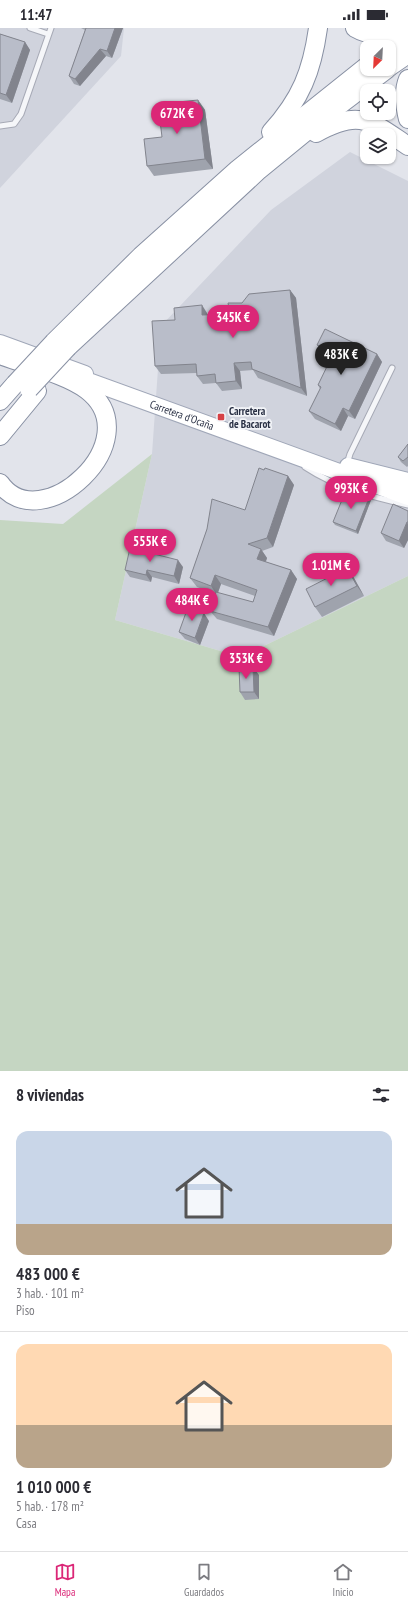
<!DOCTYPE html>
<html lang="es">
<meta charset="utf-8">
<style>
:root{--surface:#fff;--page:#f7f7f7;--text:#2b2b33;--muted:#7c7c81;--line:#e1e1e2;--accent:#db2777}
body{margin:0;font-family:"PT Sans Narrow",sans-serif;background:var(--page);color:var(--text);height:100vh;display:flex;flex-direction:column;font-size:15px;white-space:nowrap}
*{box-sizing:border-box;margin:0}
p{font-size:13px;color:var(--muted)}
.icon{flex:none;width:22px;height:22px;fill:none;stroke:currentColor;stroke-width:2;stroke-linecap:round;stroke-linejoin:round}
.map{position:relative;height:1043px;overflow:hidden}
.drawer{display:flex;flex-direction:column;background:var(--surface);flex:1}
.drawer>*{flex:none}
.needle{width:26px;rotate:204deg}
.tools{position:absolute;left:360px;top:12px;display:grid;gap:8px}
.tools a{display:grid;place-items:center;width:36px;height:36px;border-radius:8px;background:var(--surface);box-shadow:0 1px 3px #0004;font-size:20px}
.price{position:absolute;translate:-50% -34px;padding:0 9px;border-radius:14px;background:var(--accent);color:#fff;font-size:13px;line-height:26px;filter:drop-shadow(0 1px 2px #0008)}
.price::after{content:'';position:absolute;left:50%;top:24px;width:12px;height:9px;margin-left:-6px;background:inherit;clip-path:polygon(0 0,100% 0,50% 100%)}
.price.active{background:#222;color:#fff}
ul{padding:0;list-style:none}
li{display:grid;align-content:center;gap:8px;height:212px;padding:0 16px}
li+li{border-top:1px solid var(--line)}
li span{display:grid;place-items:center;height:124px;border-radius:12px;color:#555}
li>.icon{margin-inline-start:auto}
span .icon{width:72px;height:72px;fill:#fffc;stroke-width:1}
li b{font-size:17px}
h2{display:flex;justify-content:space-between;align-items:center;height:48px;padding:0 16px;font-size:17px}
.status{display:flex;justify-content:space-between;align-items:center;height:28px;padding:0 20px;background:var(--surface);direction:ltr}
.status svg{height:11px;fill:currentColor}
.tabs{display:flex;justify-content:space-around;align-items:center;height:56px;border-top:1px solid var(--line);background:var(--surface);font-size:11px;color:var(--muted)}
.tabs a{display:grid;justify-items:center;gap:2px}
.tabs .active{color:var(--accent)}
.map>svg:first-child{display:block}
.built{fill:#d0d3dd}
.green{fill:#c5d6c2}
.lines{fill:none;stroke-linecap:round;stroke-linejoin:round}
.lane-casing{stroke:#a7aab6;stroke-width:7}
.primary-casing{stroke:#a0a7b8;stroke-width:18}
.highway-casing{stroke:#8890a3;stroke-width:20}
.lane{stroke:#f5f6f9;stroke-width:5}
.primary{stroke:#fff;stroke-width:16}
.highway{stroke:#fff;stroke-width:18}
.highway-bridge-casing{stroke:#8890a3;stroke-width:20;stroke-linecap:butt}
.highway-bridge{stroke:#fff;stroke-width:18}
.wall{fill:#9fa3ad;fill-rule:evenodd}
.shaded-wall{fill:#82848d}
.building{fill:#b9bdc9;stroke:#82848d}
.poi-dot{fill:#d64146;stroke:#f2f4f8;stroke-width:1.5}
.labels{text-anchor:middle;stroke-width:3.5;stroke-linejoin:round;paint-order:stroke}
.poi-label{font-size:11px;font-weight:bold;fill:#293044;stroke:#f2f4f8;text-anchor:start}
.street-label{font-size:11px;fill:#293044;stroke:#f2f4f8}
</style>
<div class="status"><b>11:47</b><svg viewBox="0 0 49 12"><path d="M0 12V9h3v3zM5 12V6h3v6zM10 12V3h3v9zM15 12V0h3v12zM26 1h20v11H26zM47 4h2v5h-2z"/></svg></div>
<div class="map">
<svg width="408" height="1043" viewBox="0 0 408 1043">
<rect width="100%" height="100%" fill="#e2e4eb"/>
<g class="built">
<polygon points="0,0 124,0 121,28 0,160"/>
<polygon points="350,124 408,153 408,548 241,629 115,592 152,426 161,298 271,182"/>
</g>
<polygon class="green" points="152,426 115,592 241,629 408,548 408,1043 0,1043 0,492 63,496"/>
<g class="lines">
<g class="lane-casing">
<g id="lane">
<polyline points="30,0 48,6"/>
<polyline points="0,98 14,96 21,86 51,0"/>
<polyline points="347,436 350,426 392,340"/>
<path d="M 305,439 C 337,460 372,469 408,477"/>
</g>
</g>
<g class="primary-casing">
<g id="primary">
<polyline points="0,315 85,346"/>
<path id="s1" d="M 72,347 L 408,469"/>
<polyline points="348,438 408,453"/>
</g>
</g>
<g class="highway-casing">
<g id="highway">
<path d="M 355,0 C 372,10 388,8 405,0"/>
<polyline points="389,22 408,8"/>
<polyline points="389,39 408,26"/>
<path d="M 408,51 C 403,63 405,79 408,91"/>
<path d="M 271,104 C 301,71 312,43 318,0"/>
<path d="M 316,105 C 360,81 369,92 408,118"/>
<polyline points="54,314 141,228 238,141 367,38"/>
<polyline points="68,319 259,142 325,88 387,41"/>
<path d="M 0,327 C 26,337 66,346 87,362 C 152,412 40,513 0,455"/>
<polyline points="0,373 15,356"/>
<polyline points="0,408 37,363"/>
</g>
</g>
<use href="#lane" class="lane"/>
<use href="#primary" class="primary"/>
<use href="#highway" class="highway"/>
<g class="highway-bridge-casing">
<g id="highway-bridge">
<polyline points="15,356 54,314"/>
<polyline points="29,361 68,319"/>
</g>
</g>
<use href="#highway-bridge" class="highway-bridge"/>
</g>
<g class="wall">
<polygon points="81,0 123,0 112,30 106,28 80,58 74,56 69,48 85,2"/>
<polygon points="0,6 25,14 30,22 12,75 0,71"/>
<polygon points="198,72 205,82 213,141 154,148 147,138"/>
<polygon points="290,262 296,270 307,368 258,350 253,342 240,343 242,361 222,363 216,355 203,356 197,348 197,345 161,346 155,338 175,292 207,285 207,287 230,286 242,275"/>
<polygon points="317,317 377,326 382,334 355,391 348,388 341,403 315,391 309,383 320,361 318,357 332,328 323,324"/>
<polygon points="408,416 408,438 407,439 401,434 398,429"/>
<path d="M 264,442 L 288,448 L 294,457 L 273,519 L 262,523 L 267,530 L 266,534 L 291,542 L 297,551 L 274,608 L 217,591 L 210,583 L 216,566 L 197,559 L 190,550 L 207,501 L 245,482 ZM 221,556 L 255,568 L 253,574 L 218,565 Z"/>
<polygon points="371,472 358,506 335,497 333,494"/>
<polygon points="408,483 408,512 404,520 386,513 381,505"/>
<polygon points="183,539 179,556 152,549 151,554 130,549 125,542"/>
<polygon points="347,540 354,550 364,568 322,589 315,579"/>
<polygon points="209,593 200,617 185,611 179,604"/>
<polygon points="259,647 259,671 245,672 240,664"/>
</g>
<g class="shaded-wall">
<polygon points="115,0 123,0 112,30 107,23"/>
<polygon points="25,14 30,22 12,75 6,67"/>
<polygon points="100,21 106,28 80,58 75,51"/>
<polygon points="198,72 205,82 213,141 205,131"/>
<polygon points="290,262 296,270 307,368 301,360"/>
<polygon points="202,277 207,285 208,295 202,287"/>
<polygon points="377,326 382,334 355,391 349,383"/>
<polygon points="234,335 240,343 242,361 236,353"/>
<polygon points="343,380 348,388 341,403 335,396"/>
<polygon points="288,448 294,457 273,519 267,510"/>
<polygon points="369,470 371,472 358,506 356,503"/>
<polygon points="407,494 408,496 408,512 404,520 399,513"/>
<polygon points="261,521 267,530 263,540 257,531"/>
<polygon points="178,532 183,539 179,556 174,548"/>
<polygon points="347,540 354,550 364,568 357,558"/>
<polygon points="147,542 152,549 151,554 146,547"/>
<polygon points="291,542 297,551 274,608 268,599"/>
<polygon points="215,547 221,556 217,567 211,558"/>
<polygon points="204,585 209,593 200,617 195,610"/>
<polygon points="253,639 259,647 259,671 254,664"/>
</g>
<g class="building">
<polygon points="86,0 115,0 107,23 100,21 75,51 69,48"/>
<polygon points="0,6 25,14 6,67 0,65"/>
<polygon points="198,72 205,131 147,138 144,111 162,109 158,76"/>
<polygon points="290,262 301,360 252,341 251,334 234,335 236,353 216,355 215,346 197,348 196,336 155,338 152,293 175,292 174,280 202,277 202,287 230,286 228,275 242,275 249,266"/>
<polygon points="325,301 377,326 349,383 343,380 335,396 309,383 321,359 318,357 334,324 317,317"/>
<polygon points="408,416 408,429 403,433 398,429"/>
<polygon points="259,440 264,442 265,440 288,448 267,510 248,516 261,521 257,531 291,542 268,599 210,583 216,564 253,574 257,562 215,547 211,558 190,550 207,501 212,471 245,482"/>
<polygon points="346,462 369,470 356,503 333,494"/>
<polygon points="393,476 408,483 408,494 407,494 399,513 381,505"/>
<polygon points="130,520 178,532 174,548 147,542 146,547 125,542"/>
<polygon points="347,540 357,558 315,579 306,561"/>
<polygon points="188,579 204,585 195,610 179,604"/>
<polygon points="239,639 253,639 254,664 240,664"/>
</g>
<rect class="poi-dot" x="217" y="385" width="8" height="8" rx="2"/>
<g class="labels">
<g class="poi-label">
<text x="229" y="387">Carretera<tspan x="229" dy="13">de Bacarot</tspan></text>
</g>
<g class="street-label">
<text dy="4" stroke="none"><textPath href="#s1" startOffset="117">Carretera d'Ocaña</textPath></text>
</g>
</g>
</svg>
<div class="tools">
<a><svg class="needle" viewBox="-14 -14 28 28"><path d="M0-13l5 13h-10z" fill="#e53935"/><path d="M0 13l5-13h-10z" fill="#7c7c81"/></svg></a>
<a><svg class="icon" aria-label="locate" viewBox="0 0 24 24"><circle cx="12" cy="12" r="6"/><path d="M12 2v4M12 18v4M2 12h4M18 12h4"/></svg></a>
<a><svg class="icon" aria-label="layers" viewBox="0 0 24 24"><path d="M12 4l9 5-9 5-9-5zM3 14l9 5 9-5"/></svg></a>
</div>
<b class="price" style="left:177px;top:107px">672K €</b>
<b class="price" style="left:233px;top:311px">345K €</b>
<b class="price active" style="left:341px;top:348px">483K €</b>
<b class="price" style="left:351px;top:482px">993K €</b>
<b class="price" style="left:150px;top:535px">555K €</b>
<b class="price" style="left:331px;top:559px">1.01M €</b>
<b class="price" style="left:192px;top:594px">484K €</b>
<b class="price" style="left:246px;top:652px">353K €</b>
</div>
<section class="drawer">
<h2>8 viviendas<svg class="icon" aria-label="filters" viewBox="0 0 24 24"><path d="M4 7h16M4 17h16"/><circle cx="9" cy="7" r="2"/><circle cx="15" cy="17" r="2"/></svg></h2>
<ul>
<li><span style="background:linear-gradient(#c9d6e8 75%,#b9a48a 0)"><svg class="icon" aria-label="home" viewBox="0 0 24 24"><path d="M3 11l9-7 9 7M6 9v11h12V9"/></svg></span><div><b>483 000 €</b><p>3 hab. · 101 m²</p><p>Piso</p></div></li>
<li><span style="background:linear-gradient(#ffd9b3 65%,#b9a48a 0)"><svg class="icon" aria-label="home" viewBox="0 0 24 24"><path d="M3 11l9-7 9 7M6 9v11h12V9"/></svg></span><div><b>1 010 000 €</b><p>5 hab. · 178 m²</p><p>Casa</p></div></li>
</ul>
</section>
<nav class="tabs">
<a class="active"><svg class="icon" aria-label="map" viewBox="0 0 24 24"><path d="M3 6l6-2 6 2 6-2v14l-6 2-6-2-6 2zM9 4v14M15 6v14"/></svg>Mapa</a>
<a><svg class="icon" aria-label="saved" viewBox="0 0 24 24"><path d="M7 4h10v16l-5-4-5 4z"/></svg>Guardados</a>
<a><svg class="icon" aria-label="home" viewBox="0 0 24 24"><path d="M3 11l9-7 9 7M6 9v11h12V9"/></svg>Inicio</a>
</nav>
